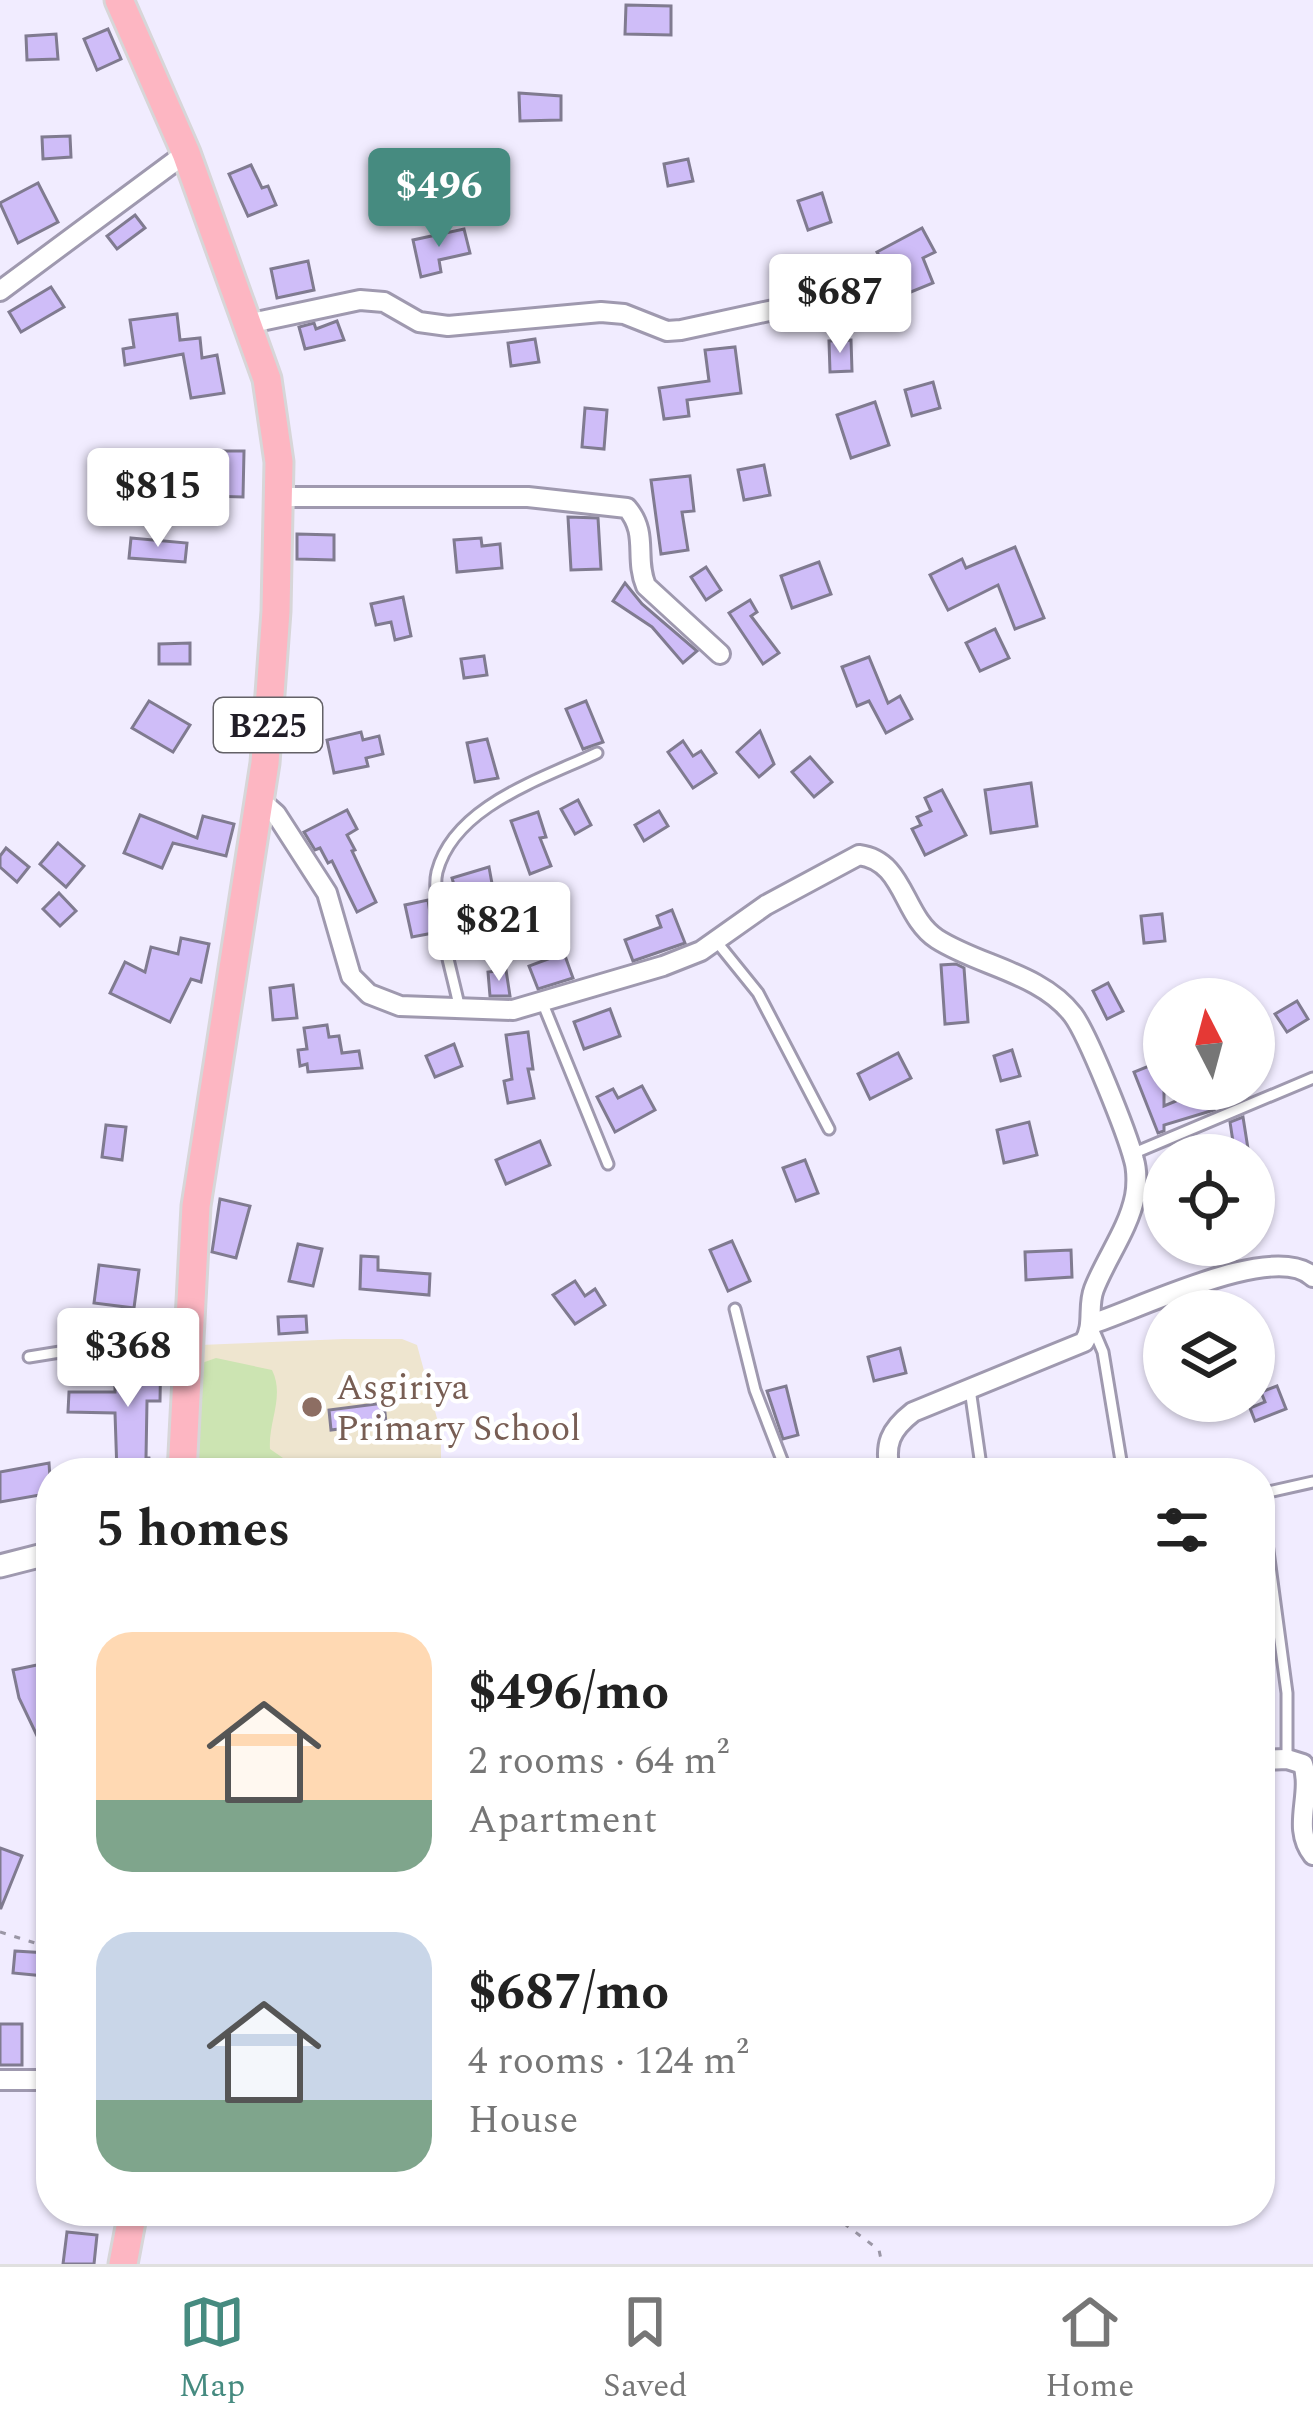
<!DOCTYPE html>
<meta charset="utf-8">
<style>
:root{--surface:#fff;--page:#f6f6f6;--text:#222;--muted:#767676;--line:#e0e0e0;--accent:#468b80}
body{margin:0;font-family:Spectral,serif;background:var(--page);color:var(--text);height:100vh;display:flex;flex-direction:column;font-size:45px;white-space:nowrap}
*{box-sizing:border-box;margin:0}
p{font-size:39px;color:var(--muted)}
.icon{flex:none;width:66px;height:66px;fill:none;stroke:currentColor;stroke-width:2;stroke-linecap:round;stroke-linejoin:round}
.map{position:relative;flex:1;overflow:hidden}
.panel{position:absolute;left:36px;top:1458px;width:1239px;height:768px;display:flex;flex-direction:column;background:var(--surface);border-radius:48px;box-shadow:0 3px 9px #0004}
.panel>*{flex:none}
.needle{width:78px;rotate:354deg}
.tools{position:absolute;left:1143px;top:978px;display:grid;gap:24px}
.tools a{display:grid;place-items:center;width:132px;height:132px;border-radius:50%;background:var(--surface);box-shadow:0 3px 9px #0004;font-size:60px}
.price{position:absolute;translate:-50% -102px;padding:0 27px;border-radius:12px;background:#fff;color:#222;font-size:39px;line-height:78px;filter:drop-shadow(0 3px 6px #0008)}
.price::after{content:'';position:absolute;left:50%;top:72px;width:36px;height:27px;margin-left:-18px;background:inherit;clip-path:polygon(0 0,100% 0,50% 100%)}
.price.current{background:var(--accent);color:#fff}
ul{padding:0;list-style:none}
li{display:flex;align-items:center;gap:36px;height:300px;padding:0 60px}
li span{display:grid;place-items:center;flex:none;width:336px;height:240px;border-radius:36px;color:#555}
li>.icon{margin-inline-start:auto}
span .icon{width:144px;height:144px;fill:#fffc;stroke-width:1}
li b{font-size:51px}
h2{display:flex;justify-content:space-between;align-items:center;height:144px;padding:0 60px;font-size:51px}
.tabs{display:flex;justify-content:space-around;align-items:center;height:168px;border-top:3px solid var(--line);background:var(--surface);font-size:33px;color:var(--muted)}
.tabs a{display:grid;justify-items:center;gap:6px}
.tabs .current{color:var(--accent)}
.map>svg:first-child{display:block}
.education{fill:#eee5cf}
.green{fill:#cce4b2}
.building{fill:#cfbdf8;stroke:#807b90;stroke-width:3}
.lines{fill:none;stroke-linecap:round;stroke-linejoin:round}
.service-casing{stroke:#9f99af;stroke-width:15}
.minor-casing{stroke:#9f99af;stroke-width:24}
.tertiary-casing{stroke:#9f99af;stroke-width:27}
.primary-casing{stroke:#d7d6d8;stroke-width:33}
.path{stroke:#9b97a6;stroke-width:3;stroke-dasharray:6 9;stroke-linecap:butt}
.service{stroke:#fff;stroke-width:9}
.minor{stroke:#fff;stroke-width:18}
.tertiary{stroke:#fff;stroke-width:21}
.primary{stroke:#fdb6c2;stroke-width:27}
.education-dot{fill:#8d6e63;stroke:#fff;stroke-width:4.5}
.labels{text-anchor:middle;stroke-width:9;stroke-linejoin:round;paint-order:stroke}
.shield{fill:#fff;stroke:#636167;stroke-width:3}
.shield-label{font-size:33px;font-weight:bold;fill:#201d26}
.education-label{font-size:36px;fill:#785e54;stroke:#fff;text-anchor:start}
</style>
<div class="map">
<svg width="1313" height="2264" viewBox="0 0 1313 2264">
<rect width="100%" height="100%" fill="#f1ecff"/>
<polygon class="education" points="344,1339 402,1339 417,1345 441,1433 441,1464 430,1473 186,1473 200,1345"/>
<path class="green" d="M 216,1358 L 272,1370 C 285,1396 268,1422 270,1449 L 283,1458 L 333,1459 L 346,1473 L 191,1473 L 199,1364 Z"/>
<g class="building">
<polygon points="626,5 671,6 671,35 625,34"/>
<polygon points="108,29 121,59 97,70 84,39"/>
<polygon points="56,34 58,59 27,60 26,36"/>
<polygon points="519,93 561,96 561,120 520,121"/>
<polygon points="70,136 71,157 43,159 42,137"/>
<polygon points="688,159 693,181 668,186 664,164"/>
<polygon points="251,165 262,188 268,186 276,205 248,216 229,174"/>
<polygon points="38,183 58,222 18,243 0,203"/>
<polygon points="822,193 831,222 808,230 798,201"/>
<polygon points="135,215 145,228 117,249 107,236"/>
<polygon points="922,228 935,252 923,258 933,283 906,294 895,264 886,269 877,252"/>
<polygon points="464,229 470,253 439,260 441,272 421,277 413,240"/>
<polygon points="835,257 841,280 822,286 816,262"/>
<polygon points="308,261 314,290 277,298 271,269"/>
<polygon points="51,287 64,307 21,332 9,312"/>
<polygon points="177,314 180,340 200,338 202,358 217,355 224,393 191,398 183,354 125,365 123,349 134,347 130,320"/>
<polygon points="337,321 344,340 305,349 299,327 314,323 316,329"/>
<polygon points="535,339 539,362 511,366 508,343"/>
<polygon points="851,340 852,371 830,372 829,341"/>
<polygon points="735,347 741,393 687,400 689,416 664,419 659,388 709,381 705,350"/>
<polygon points="933,382 940,408 912,416 905,390"/>
<polygon points="875,402 889,445 851,458 837,415"/>
<polygon points="585,408 607,410 604,449 582,447"/>
<polygon points="212,451 244,451 243,497 208,496 209,509 176,483 187,468 211,487"/>
<polygon points="764,465 770,495 744,500 738,470"/>
<polygon points="690,476 694,511 682,512 688,550 661,554 651,480"/>
<polygon points="568,517 598,518 601,569 571,570"/>
<polygon points="297,534 334,535 334,560 297,559"/>
<polygon points="131,538 187,543 185,562 129,558"/>
<polygon points="481,538 482,546 500,544 502,568 457,572 454,540"/>
<polygon points="1015,547 1044,618 1015,629 998,585 948,610 930,575 962,559 966,568"/>
<polygon points="819,562 831,594 792,608 781,576"/>
<polygon points="706,567 721,590 706,600 691,577"/>
<polygon points="625,583 642,604 697,651 683,663 652,627 613,601"/>
<polygon points="403,597 411,636 395,640 391,622 376,625 371,604"/>
<polygon points="750,600 757,612 751,616 779,653 763,664 729,613"/>
<polygon points="995,629 1009,658 980,671 966,643"/>
<polygon points="190,643 190,664 159,664 159,644"/>
<polygon points="484,656 487,675 464,678 461,659"/>
<polygon points="869,657 888,703 900,696 912,719 886,733 869,701 857,706 842,667"/>
<polygon points="149,701 190,725 173,752 132,728"/>
<polygon points="586,701 603,742 583,749 566,709"/>
<polygon points="760,731 774,764 759,777 737,752"/>
<polygon points="361,732 363,740 379,736 383,754 366,758 368,766 334,773 327,740"/>
<polygon points="487,739 498,778 475,782 467,743"/>
<polygon points="683,741 693,756 701,751 716,773 693,788 668,752"/>
<polygon points="810,757 832,782 814,797 792,772"/>
<polygon points="1031,783 1037,826 991,833 985,790"/>
<polygon points="942,790 966,835 925,855 912,829 921,825 917,817 931,811 925,798"/>
<polygon points="578,800 591,825 575,834 561,809"/>
<polygon points="347,810 357,829 347,835 355,850 352,851 376,902 357,912 332,861 328,863 320,848 315,850 304,832"/>
<polygon points="659,811 668,826 644,841 635,825"/>
<polygon points="538,812 546,837 540,838 551,866 530,874 511,821"/>
<polygon points="140,815 197,838 203,816 234,824 226,856 173,843 162,868 124,853"/>
<polygon points="58,843 84,866 66,887 40,864"/>
<polygon points="6,848 29,867 17,882 0,867 0,856"/>
<polygon points="489,867 503,944 491,947 487,931 473,934 467,908 461,909 452,878"/>
<polygon points="59,893 76,911 60,926 43,909"/>
<polygon points="428,900 433,933 412,937 405,905"/>
<polygon points="672,910 685,943 633,961 625,940 661,927 657,916"/>
<polygon points="1162,914 1165,941 1144,943 1141,916"/>
<polygon points="181,938 209,944 201,982 191,979 170,1022 110,993 125,962 145,972 151,947 178,954"/>
<polygon points="564,953 573,978 538,989 529,966"/>
<polygon points="956,964 964,968 968,1022 945,1024 941,965"/>
<polygon points="506,970 510,996 490,996 488,972"/>
<polygon points="1108,983 1123,1011 1107,1019 1093,991"/>
<polygon points="293,985 297,1018 273,1020 270,988"/>
<polygon points="1297,1001 1308,1019 1287,1032 1275,1014"/>
<polygon points="610,1009 620,1036 584,1049 574,1022"/>
<polygon points="327,1025 329,1037 339,1036 342,1053 359,1051 362,1068 308,1072 307,1064 300,1066 298,1050 307,1049 304,1028"/>
<polygon points="528,1032 533,1069 528,1069 534,1098 508,1103 504,1081 512,1079 506,1035"/>
<polygon points="454,1044 462,1066 435,1077 426,1056"/>
<polygon points="1012,1050 1020,1076 1001,1081 994,1056"/>
<polygon points="898,1053 911,1078 870,1099 858,1074"/>
<polygon points="1164,1060 1164,1106 1205,1089 1214,1110 1164,1125 1164,1131 1158,1133 1134,1072"/>
<polygon points="642,1086 655,1110 615,1132 597,1097 613,1089 618,1098"/>
<polygon points="1243,1117 1249,1155 1235,1155 1230,1122"/>
<polygon points="1029,1122 1037,1155 1004,1163 997,1130"/>
<polygon points="106,1125 126,1127 122,1160 102,1157"/>
<polygon points="540,1141 550,1165 506,1184 496,1160"/>
<polygon points="805,1160 818,1193 796,1201 783,1168"/>
<polygon points="220,1199 250,1206 236,1258 212,1252"/>
<polygon points="732,1241 750,1281 728,1291 710,1250"/>
<polygon points="298,1244 322,1249 313,1286 289,1281"/>
<polygon points="1071,1250 1072,1277 1026,1280 1025,1252"/>
<polygon points="361,1256 378,1257 378,1270 430,1274 429,1295 360,1289"/>
<polygon points="99,1265 139,1270 134,1308 94,1303"/>
<polygon points="575,1281 585,1296 595,1289 605,1305 575,1324 553,1295"/>
<polygon points="306,1316 307,1332 279,1334 278,1317"/>
<polygon points="161,1345 160,1401 147,1401 146,1458 149,1458 151,1473 117,1473 115,1413 68,1412 69,1392 115,1392 115,1378 138,1378 139,1348"/>
<polygon points="900,1348 906,1373 874,1381 868,1357"/>
<polygon points="786,1386 798,1435 783,1439 767,1391"/>
<polygon points="1277,1386 1286,1409 1255,1421 1250,1408 1265,1402 1261,1392"/>
<polygon points="384,1403 386,1423 331,1430 329,1410"/>
<polygon points="49,1463 51,1493 0,1502 0,1472"/>
<polygon points="51,1662 51,1765 19,1698 13,1670"/>
<polygon points="0,1848 22,1856 1,1908 0,1908"/>
<polygon points="15,1951 47,1953 45,1976 13,1973"/>
<rect x="0" y="2024" width="22" height="41"/>
<polygon points="67,2232 97,2235 94,2264 63,2264"/>
</g>
<g class="lines">
<g class="service-casing">
<g id="service">
<polyline points="716,941 758,993 829,1129"/>
<polyline points="543,1004 608,1164"/>
<path d="M 460,1010 C 454,979 430,900 437,872 C 454,806 542,779 597,753"/>
<polyline points="1132,1154 1313,1078"/>
<polyline points="735,1309 755,1390 787,1473"/>
<polyline points="1092,1326 1103,1352 1123,1473"/>
<polyline points="29,1357 184,1332"/>
<polyline points="970,1389 982,1473"/>
<polyline points="1287,1759 1287,1693 1262,1506 1264,1493 1313,1482"/>
</g>
</g>
<g class="minor-casing">
<g id="minor">
<polyline points="0,291 186,153"/>
<polyline points="247,324 360,300 384,302 419,322 448,326 601,312 624,314 667,331 681,330 806,303"/>
<path d="M 279,497 L 528,497 L 627,508 C 649,534 634,557 646,586 L 720,654"/>
<path d="M 260,800 L 276,814 L 327,893 L 351,976 L 369,994 L 400,1006 L 513,1010 L 663,966 L 701,951 L 766,905 L 859,855 C 905,861 902,916 937,939 C 979,966 1041,973 1073,1015 C 1088,1035 1127,1133 1134,1160 C 1137,1170 1137,1186 1135,1196 C 1128,1230 1106,1258 1094,1289 C 1087,1307 1095,1325 1084,1342 L 913,1412 C 890,1430 884,1444 890,1473"/>
<path d="M 1091,1324 C 1137,1310 1275,1240 1313,1277"/>
<path d="M 1260,1760 L 1287,1759 L 1303,1764 C 1313,1796 1291,1827 1313,1855"/>
<polyline points="0,2080 51,2080"/>
</g>
</g>
<g class="tertiary-casing">
<polyline id="tertiary" points="0,1566 51,1553"/>
</g>
<g class="primary-casing">
<g id="primary">
<polyline points="119,0 186,153 267,379 279,462 276,611 265,763 196,1206 182,1473"/>
<polyline points="123,2264 133,2211"/>
</g>
</g>
<g class="path">
<polyline points="0,1932 51,1948"/>
<polyline points="835,2211 846,2225 879,2250 882,2264"/>
</g>
<use href="#service" class="service"/>
<use href="#minor" class="minor"/>
<use href="#tertiary" class="tertiary"/>
<use href="#primary" class="primary"/>
</g>
<circle class="education-dot" cx="312" cy="1407" r="12"/>
<g class="labels">
<rect class="shield" x="214" y="698" width="108" height="54" rx="9"/>
<g class="shield-label">
<text x="268" y="737">B225</text>
</g>
<g class="education-label">
<text x="336" y="1399">Asgiriya<tspan x="336" dy="41">Primary School</tspan></text>
</g>
</g>
</svg>
<div class="tools">
<a><svg class="needle" viewBox="-14 -14 28 28"><path d="M0-13l5 13h-10z" fill="#e53935"/><path d="M0 13l5-13h-10z" fill="#767676"/></svg></a>
<a><svg class="icon" aria-label="locate" viewBox="0 0 24 24"><circle cx="12" cy="12" r="6"/><path d="M12 2v4M12 18v4M2 12h4M18 12h4"/></svg></a>
<a><svg class="icon" aria-label="layers" viewBox="0 0 24 24"><path d="M12 4l9 5-9 5-9-5zM3 14l9 5 9-5"/></svg></a>
</div>
<b class="price current" style="left:439px;top:250px">$496</b>
<b class="price" style="left:840px;top:356px">$687</b>
<b class="price" style="left:158px;top:550px">$815</b>
<b class="price" style="left:499px;top:984px">$821</b>
<b class="price" style="left:128px;top:1410px">$368</b>
<section class="panel">
<h2>5 homes<svg class="icon" aria-label="filters" viewBox="0 0 24 24"><path d="M4 7h16M4 17h16"/><circle cx="9" cy="7" r="2"/><circle cx="15" cy="17" r="2"/></svg></h2>
<ul>
<li><span style="background:linear-gradient(#ffd9b3 70%,#7fa58c 0)"><svg class="icon" aria-label="home" viewBox="0 0 24 24"><path d="M3 11l9-7 9 7M6 9v11h12V9"/></svg></span><div><b>$496/mo</b><p>2 rooms · 64 m²</p><p>Apartment</p></div></li>
<li><span style="background:linear-gradient(#c9d6e8 70%,#7fa58c 0)"><svg class="icon" aria-label="home" viewBox="0 0 24 24"><path d="M3 11l9-7 9 7M6 9v11h12V9"/></svg></span><div><b>$687/mo</b><p>4 rooms · 124 m²</p><p>House</p></div></li>
</ul>
</section>
</div>
<nav class="tabs">
<a class="current"><svg class="icon" aria-label="map" viewBox="0 0 24 24"><path d="M3 6l6-2 6 2 6-2v14l-6 2-6-2-6 2zM9 4v14M15 6v14"/></svg>Map</a>
<a><svg class="icon" aria-label="saved" viewBox="0 0 24 24"><path d="M7 4h10v16l-5-4-5 4z"/></svg>Saved</a>
<a><svg class="icon" aria-label="home" viewBox="0 0 24 24"><path d="M3 11l9-7 9 7M6 9v11h12V9"/></svg>Home</a>
</nav>
